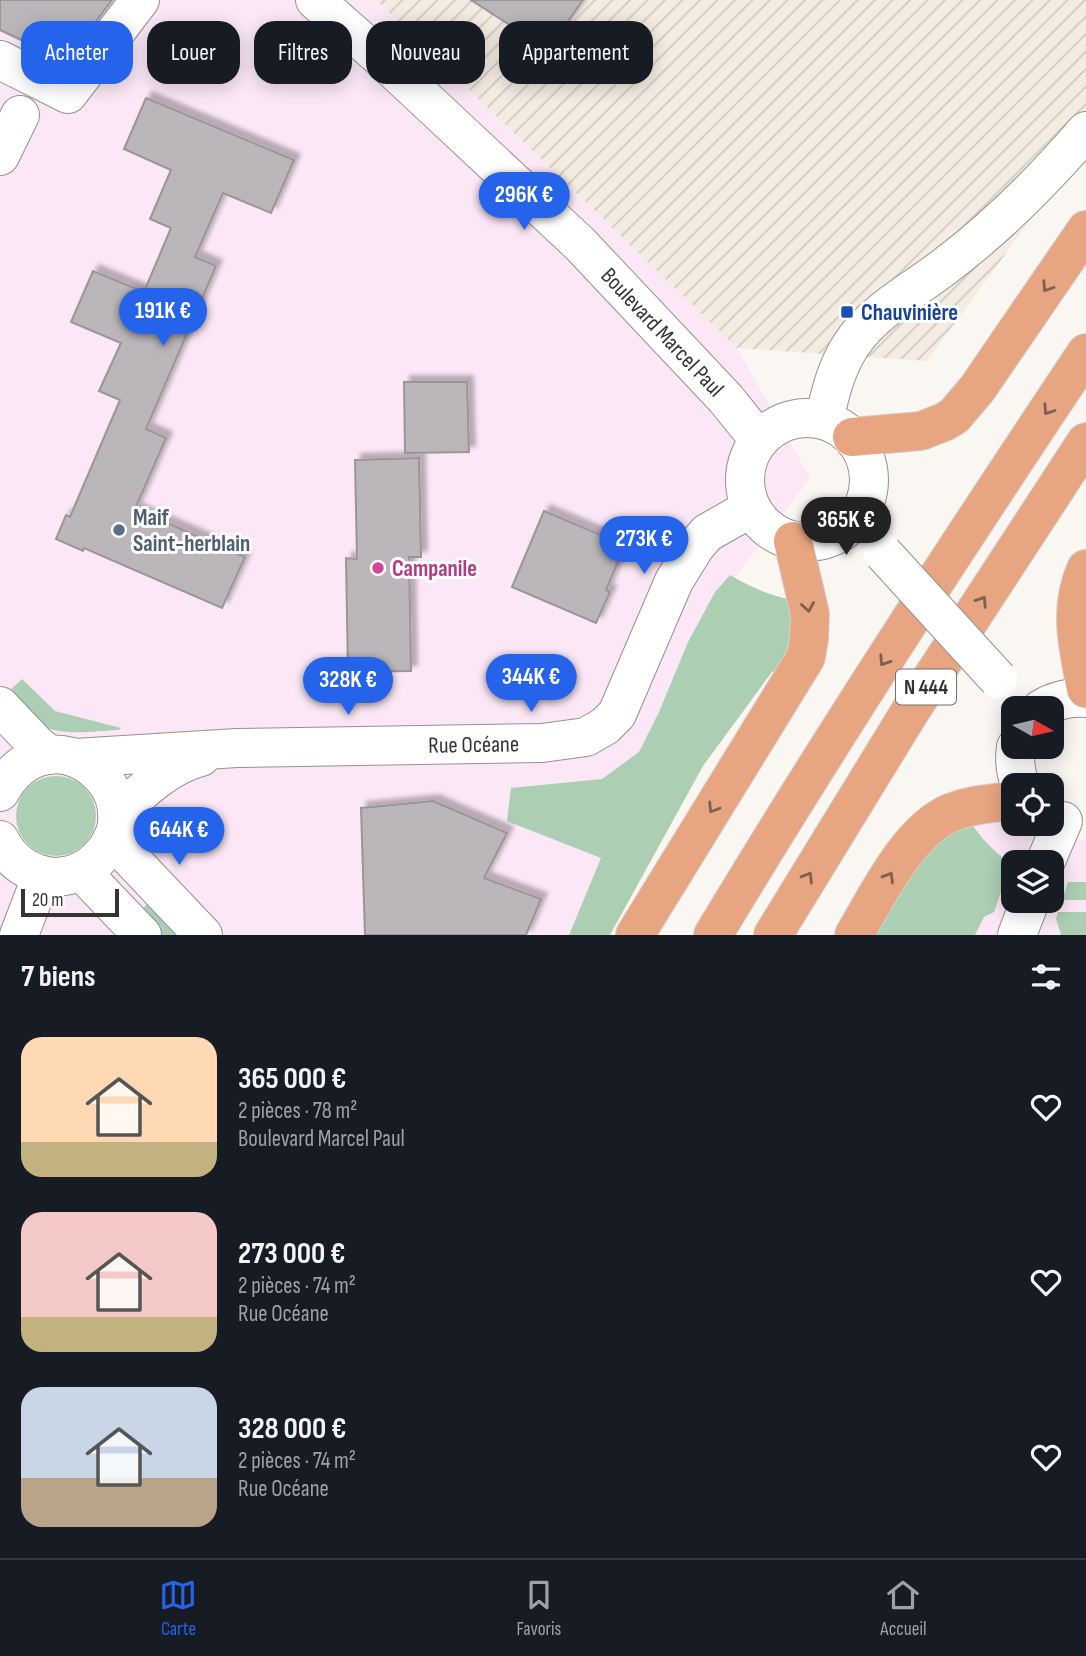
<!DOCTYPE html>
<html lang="fr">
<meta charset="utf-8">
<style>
:root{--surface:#171b24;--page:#20242c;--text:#f1f3f6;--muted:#9ea1a6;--line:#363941;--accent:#2563eb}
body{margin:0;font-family:"Sofia Sans Condensed",sans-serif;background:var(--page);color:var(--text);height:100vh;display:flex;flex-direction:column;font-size:26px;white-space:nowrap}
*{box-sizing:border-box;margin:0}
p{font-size:23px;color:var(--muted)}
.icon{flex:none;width:38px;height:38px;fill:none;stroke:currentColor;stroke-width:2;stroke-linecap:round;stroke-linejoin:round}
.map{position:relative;height:935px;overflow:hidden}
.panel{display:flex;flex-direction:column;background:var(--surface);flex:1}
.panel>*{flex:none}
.guide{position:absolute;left:21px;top:21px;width:700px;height:63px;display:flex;gap:14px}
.needle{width:46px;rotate:98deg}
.buttons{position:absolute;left:1001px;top:696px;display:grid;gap:14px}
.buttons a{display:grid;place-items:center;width:63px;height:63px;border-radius:14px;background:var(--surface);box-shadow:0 4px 18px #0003;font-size:35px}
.scale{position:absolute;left:21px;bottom:18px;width:98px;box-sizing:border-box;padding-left:7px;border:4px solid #353432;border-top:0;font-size:19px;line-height:24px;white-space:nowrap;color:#353432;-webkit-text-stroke:5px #fff;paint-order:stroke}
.price{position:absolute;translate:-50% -60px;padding:0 16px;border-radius:24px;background:var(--accent);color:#fff;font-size:23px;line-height:46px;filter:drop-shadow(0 2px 4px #0008)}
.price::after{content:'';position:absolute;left:50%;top:42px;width:21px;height:16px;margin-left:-10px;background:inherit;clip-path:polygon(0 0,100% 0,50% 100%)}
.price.current{background:#222;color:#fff}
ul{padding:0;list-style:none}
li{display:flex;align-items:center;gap:21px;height:175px;padding:0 21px}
li span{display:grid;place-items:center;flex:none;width:196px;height:140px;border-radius:21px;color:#555}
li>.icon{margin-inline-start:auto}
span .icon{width:84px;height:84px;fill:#fffc;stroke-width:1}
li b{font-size:30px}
h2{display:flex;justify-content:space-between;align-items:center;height:84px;padding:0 21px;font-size:30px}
.chip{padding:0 24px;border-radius:21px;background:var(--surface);box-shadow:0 4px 18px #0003;font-size:24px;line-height:63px}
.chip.current{background:var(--accent);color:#fff}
.menu{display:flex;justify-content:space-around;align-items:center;height:98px;border-top:2px solid var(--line);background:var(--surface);font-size:19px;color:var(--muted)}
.menu a{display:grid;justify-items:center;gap:4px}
.menu .current{color:var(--accent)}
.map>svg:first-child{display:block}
.commercial{fill:#fbe7f6;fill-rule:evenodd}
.industrial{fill:url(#industrial-furrows)}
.green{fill:#accfb4}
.building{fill:#bab6b9;stroke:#9a9599;stroke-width:2;filter:url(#shadow)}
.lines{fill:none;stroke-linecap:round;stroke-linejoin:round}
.minor-casing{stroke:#95918e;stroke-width:40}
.highway-casing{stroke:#d3d2d2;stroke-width:40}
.minor{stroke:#fff;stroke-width:38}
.highway{stroke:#e7a581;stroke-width:38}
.minor-bridge-casing{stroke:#95918e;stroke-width:40;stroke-linecap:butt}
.minor-bridge{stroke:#fff;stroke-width:38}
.oneway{stroke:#7c6152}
.transit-dot{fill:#1a4fb4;stroke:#fff;stroke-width:2.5}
.service-dot{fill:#5c6f8a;stroke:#fff;stroke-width:2.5}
.hotel-dot{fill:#d1479c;stroke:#fff;stroke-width:2.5}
.labels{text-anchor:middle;stroke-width:6;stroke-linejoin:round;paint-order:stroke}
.shield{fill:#fff;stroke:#727170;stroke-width:2}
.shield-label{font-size:21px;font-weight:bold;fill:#353432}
.transit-label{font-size:23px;font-weight:bold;fill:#164399;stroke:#fff;text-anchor:start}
.street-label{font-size:23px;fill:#353432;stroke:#fff}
.service-label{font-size:23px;font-weight:bold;fill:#4e5e75;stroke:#fff;text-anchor:start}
.hotel-label{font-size:23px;font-weight:bold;fill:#b23c85;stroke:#fff;text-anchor:start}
</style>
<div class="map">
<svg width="1086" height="935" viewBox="0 0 1086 935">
<defs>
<pattern id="industrial-furrows" width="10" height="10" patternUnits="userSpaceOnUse" patternTransform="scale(1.75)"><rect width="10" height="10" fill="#f4ebe1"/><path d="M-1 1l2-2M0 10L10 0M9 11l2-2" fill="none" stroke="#d2cac2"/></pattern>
<filter id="shadow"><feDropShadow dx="6" dy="-6" stdDeviation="2" flood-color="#0004"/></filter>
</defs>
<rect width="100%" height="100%" fill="#faf7f3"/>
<g class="commercial">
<polygon points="0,0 376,0 737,348 810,478 727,589 601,858 569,935 0,935"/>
<path d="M 991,820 L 1086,840 L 1086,935 L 863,935 L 925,839 ZM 1013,863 L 1052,863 L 1052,901 L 1013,901 Z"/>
</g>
<polygon class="industrial" points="376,0 1086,0 1086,144 927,361 737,348"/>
<g class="green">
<path d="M 730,575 C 750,587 769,595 792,600 L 792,640 L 783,666 L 772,672 L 703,766 L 610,935 L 569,935 L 601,858 L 507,821 L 511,788 L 602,779 L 639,752 L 659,712 L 688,642 L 715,592 Z"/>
<path d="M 22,679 L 55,711 L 121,728 L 119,730 C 93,731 56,738 34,721 C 24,713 15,703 6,694 Z"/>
<circle cx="56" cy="816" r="40"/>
<path d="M 968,819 C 981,838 992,850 1011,864 L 994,912 L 984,917 L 975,935 L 875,935 L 915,858 Z"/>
<polygon points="1068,882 1086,882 1086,900 1062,900"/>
<polygon points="149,902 181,935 162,935 140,912"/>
<polygon points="1058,912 1086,912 1086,935 1061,935 1056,919"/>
</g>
<g class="building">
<polygon points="0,0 112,0 66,61 0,30"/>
<polygon points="471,0 583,0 562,30 559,28 538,59 522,33"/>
<polygon points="146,98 294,160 271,213 223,193 195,257 216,266 146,429 166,438 135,509 245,557 222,608 84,548 83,551 56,539 66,515 70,517 120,400 99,391 121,343 71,322 93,271 144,292 171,228 150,219 171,170 124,149"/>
<polygon points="404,382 467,382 469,452 405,453"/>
<polygon points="419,458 421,557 409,557 411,671 348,672 346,558 357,559 355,460"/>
<polygon points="544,511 615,541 612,547 622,552 606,590 610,592 596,623 512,587"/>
<polygon points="433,801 507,833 484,878 541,899 526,935 365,935 361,808"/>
</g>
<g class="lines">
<g class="minor-casing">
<g id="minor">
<path id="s1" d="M 315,0 L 380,57 L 580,244 L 726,399 L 759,440"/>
<polyline points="0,60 68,94 140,0"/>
<polyline points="0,156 20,115"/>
<circle cx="807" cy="480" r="62"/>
<path d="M 824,420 C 830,394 836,368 851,345 C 873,311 913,291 944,267 C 997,227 1043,181 1086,131"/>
<polyline points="0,706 36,744 49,755"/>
<path d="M 1041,709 C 1056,700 1069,697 1086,698"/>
<path d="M 1016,747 C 1014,761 1015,773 1021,786"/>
<path id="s2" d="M 75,758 L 237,748 L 542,743 L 586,737 L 605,726 L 617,714 L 674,581 L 695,547 L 707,533 L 751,508"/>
<path d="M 0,792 C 50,701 163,796 98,859 C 87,870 71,877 55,877 C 31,876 10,861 0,840"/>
<path d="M 117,814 C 142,791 167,766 201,757"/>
<polyline points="112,839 203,935"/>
<polyline points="1045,863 1063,821"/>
<polyline points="81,871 142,935"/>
<polyline points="19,935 42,875"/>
<polyline points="1017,935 1030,901"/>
</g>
</g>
<g class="highway-casing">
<g id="highway">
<polyline points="852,437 921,431 944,422 954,416 977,389 1086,230"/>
<path d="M 1086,569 C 1068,610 1078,646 1086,689"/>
<polyline points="635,935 806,657 809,639 810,614 793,541"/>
<path d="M 713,935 C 832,737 958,545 1086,353"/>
<polyline points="773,935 911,710 1086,442"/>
<path d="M 854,935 C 877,897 907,832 950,813 C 970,805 992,803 1013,801"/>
</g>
</g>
<use href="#minor" class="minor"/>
<use href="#highway" class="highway"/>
<g class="minor-bridge-casing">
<polyline id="minor-bridge" points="883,553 998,679"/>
</g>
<use href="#minor-bridge" class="minor-bridge"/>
</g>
<defs><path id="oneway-chevron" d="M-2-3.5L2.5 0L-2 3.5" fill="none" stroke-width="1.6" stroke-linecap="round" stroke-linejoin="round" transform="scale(1.75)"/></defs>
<g class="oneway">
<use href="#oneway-chevron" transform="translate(1047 287) rotate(124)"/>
<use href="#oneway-chevron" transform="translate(1048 410) rotate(124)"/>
<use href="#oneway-chevron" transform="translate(982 601) rotate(-57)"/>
<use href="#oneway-chevron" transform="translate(808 607) rotate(81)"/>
<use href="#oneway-chevron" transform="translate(884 661) rotate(123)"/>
<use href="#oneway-chevron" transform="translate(713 808) rotate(122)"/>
<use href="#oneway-chevron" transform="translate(808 877) rotate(-59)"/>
<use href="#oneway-chevron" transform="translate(889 877) rotate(-59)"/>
</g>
<rect class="transit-dot" x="840" y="305" width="14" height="14" rx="3.5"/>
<circle class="service-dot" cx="119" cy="530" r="7"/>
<circle class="hotel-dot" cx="378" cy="568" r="7"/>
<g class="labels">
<rect class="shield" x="896" y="669.5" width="60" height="35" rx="5"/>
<g class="shield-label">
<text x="926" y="694">N 444</text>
</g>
<g class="transit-label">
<text x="861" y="320">Chauvinière</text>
</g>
<g class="street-label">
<text dy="8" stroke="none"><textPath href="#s1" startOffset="481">Boulevard Marcel Paul</textPath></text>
<text dy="8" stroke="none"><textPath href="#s2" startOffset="399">Rue Océane</textPath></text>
</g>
<g class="service-label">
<text x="133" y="525">Maif<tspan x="133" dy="26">Saint-herblain</tspan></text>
</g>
<g class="hotel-label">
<text x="392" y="576">Campanile</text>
</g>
</g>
</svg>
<div class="buttons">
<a><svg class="needle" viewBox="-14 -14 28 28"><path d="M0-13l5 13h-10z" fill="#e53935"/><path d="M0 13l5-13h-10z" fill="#9ea1a6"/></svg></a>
<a><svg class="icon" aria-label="locate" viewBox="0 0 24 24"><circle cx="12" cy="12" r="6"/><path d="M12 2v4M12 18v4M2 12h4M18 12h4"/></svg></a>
<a><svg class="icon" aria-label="layers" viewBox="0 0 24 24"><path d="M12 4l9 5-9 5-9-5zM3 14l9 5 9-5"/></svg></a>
</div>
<div class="scale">20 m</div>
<b class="price" style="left:524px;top:232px">296K €</b>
<b class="price" style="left:163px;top:348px">191K €</b>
<b class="price current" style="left:846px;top:557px">365K €</b>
<b class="price" style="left:644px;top:576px">273K €</b>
<b class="price" style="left:531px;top:714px">344K €</b>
<b class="price" style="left:348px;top:717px">328K €</b>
<b class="price" style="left:179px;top:867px">644K €</b>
<div class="guide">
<a class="chip current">Acheter</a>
<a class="chip">Louer</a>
<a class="chip">Filtres</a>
<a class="chip">Nouveau</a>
<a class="chip">Appartement</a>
</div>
</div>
<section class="panel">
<h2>7 biens<svg class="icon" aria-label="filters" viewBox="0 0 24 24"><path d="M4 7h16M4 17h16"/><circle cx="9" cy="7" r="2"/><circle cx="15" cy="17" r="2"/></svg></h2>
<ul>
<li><span style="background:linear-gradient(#ffd9b3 75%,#c2b280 0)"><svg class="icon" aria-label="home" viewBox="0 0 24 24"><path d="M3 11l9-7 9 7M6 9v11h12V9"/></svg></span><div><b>365 000 €</b><p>2 pièces · 78 m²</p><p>Boulevard Marcel Paul</p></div><svg class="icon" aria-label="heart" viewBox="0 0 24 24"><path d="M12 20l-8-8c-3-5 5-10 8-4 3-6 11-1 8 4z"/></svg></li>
<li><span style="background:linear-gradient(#f6c9c9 75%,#c2b280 0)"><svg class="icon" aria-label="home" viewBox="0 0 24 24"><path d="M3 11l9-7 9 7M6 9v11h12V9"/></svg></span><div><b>273 000 €</b><p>2 pièces · 74 m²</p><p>Rue Océane</p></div><svg class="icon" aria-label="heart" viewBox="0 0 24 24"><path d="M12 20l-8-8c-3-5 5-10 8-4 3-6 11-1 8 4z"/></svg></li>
<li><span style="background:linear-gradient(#c9d6e8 65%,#b9a48a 0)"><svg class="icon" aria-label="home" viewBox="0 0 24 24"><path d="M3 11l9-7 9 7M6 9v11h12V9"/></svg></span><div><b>328 000 €</b><p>2 pièces · 74 m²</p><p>Rue Océane</p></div><svg class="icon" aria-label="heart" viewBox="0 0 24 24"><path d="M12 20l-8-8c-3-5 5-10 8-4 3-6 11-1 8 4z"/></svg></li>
</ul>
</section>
<nav class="menu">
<a class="current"><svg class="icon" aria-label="map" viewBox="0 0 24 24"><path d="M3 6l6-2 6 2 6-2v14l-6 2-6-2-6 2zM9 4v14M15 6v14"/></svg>Carte</a>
<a><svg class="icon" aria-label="saved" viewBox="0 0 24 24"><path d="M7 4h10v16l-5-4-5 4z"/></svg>Favoris</a>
<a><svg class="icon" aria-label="home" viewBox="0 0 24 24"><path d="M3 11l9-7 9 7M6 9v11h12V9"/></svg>Accueil</a>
</nav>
